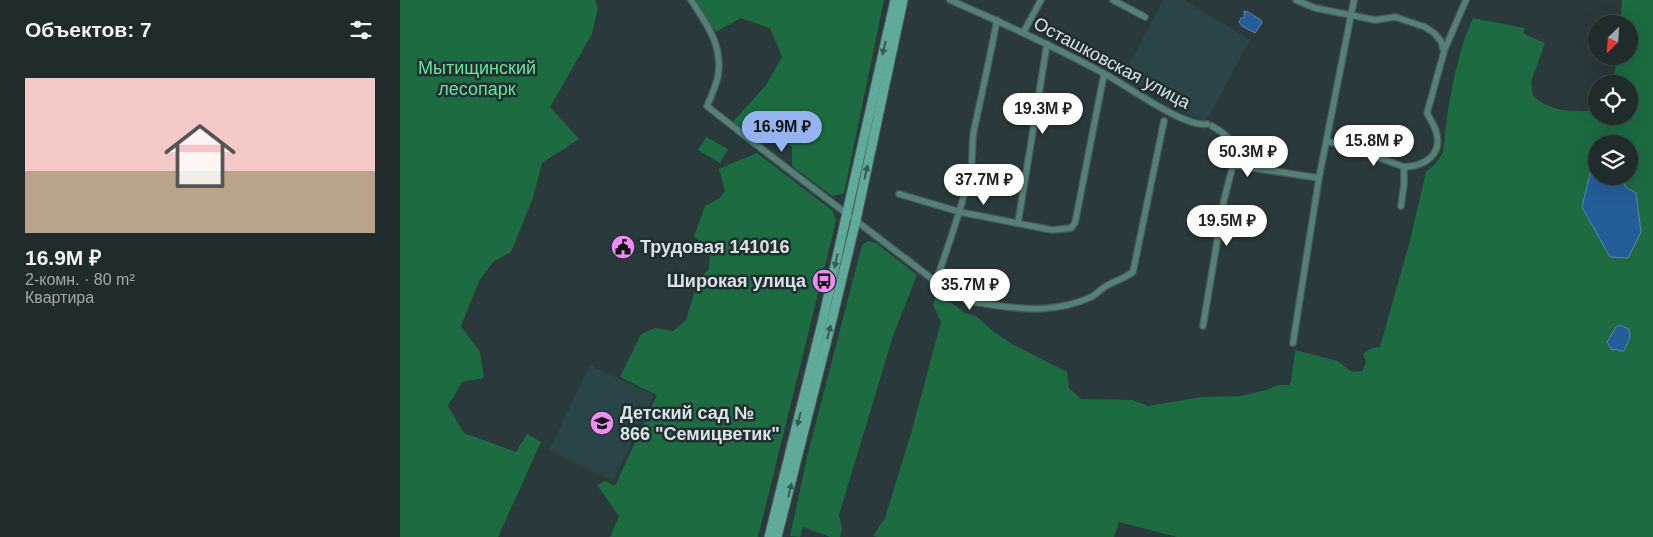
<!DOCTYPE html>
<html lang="ru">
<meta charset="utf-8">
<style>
:root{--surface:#202b2c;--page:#2d3738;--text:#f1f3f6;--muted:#a2a7a9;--line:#3d4748;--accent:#95b2f1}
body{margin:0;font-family:Arial,sans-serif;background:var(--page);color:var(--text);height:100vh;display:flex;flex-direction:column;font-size:19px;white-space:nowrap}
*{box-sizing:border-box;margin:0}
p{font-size:16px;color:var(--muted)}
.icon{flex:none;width:28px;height:28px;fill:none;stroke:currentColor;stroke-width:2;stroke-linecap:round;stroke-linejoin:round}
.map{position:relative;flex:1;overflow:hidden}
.panel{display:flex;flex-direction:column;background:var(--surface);width:400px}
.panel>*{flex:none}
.needle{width:32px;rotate:205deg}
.controls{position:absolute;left:1188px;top:15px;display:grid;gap:10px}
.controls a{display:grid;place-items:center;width:50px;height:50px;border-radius:50%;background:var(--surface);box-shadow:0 5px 20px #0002,0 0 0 1px var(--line);font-size:25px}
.price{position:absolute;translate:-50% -42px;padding:0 11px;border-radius:18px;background:#fff;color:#222;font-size:16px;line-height:32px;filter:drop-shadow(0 1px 2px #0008)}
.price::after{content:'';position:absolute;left:50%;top:30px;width:15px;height:11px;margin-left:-8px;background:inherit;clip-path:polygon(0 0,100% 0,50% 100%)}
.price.selected{background:var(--accent);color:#111}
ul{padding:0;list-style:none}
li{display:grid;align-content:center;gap:10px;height:265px;padding:0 25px}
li+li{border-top:1px solid var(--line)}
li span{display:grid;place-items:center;height:155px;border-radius:0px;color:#555}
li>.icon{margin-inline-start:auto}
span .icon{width:90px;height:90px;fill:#fffc;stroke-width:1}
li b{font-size:21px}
h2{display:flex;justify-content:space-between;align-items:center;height:60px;padding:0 25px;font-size:21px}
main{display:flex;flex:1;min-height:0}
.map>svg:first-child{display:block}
.built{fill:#2b4447}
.green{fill:#1c6b41;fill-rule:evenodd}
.water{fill:#255d99;stroke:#5b85b0}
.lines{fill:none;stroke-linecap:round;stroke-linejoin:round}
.minor-casing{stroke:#4a5859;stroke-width:8}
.secondary-casing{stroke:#4a5859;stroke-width:11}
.minor{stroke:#548177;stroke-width:5.5}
.secondary{stroke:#60aa9c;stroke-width:9}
.oneway{fill:#365a56}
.labels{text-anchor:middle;stroke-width:5;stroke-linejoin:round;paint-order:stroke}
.street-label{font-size:18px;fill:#d9e3e4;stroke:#202f31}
.park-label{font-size:18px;fill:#6ee19d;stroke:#202f31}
.poi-label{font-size:18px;font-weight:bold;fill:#d9e3e4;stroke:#202f31;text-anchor:start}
</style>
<main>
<section class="panel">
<h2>Объектов: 7<svg class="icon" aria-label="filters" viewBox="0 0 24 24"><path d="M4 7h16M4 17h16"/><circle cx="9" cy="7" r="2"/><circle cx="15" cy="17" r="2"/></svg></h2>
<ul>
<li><span style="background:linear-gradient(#f6c9c9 60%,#b9a48a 0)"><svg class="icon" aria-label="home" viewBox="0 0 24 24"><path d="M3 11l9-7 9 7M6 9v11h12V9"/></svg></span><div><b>16.9M ₽</b><p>2-комн. · 80 m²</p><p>Квартира</p></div></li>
</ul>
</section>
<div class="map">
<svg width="1253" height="537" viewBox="0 0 1253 537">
<rect width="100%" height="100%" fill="#2a393b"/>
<g class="built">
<polygon points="763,0 784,0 850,40 805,123 722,78"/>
<polygon points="190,365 254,395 213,481 149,450"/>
</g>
<g class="green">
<polygon points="0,0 195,0 198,8 192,34 150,107 179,139 142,163 133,198 111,252 93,262 79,281 61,326 80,352 84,378 62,382 48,406 64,433 116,452 127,434 141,442 98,537 0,537"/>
<polygon points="295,0 484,0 444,193 432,196 392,166 392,147 372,131 362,143 333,122 366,85 382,57 370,28 341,18 316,32"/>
<path d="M 1222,0 L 1253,0 L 1253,537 L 777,537 L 719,522 L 714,537 L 478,537 L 473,536 L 485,518 L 512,430 L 541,322 L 533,305 L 537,292 L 565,313 L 576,316 L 594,332 L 614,345 L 667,372 L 669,388 L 681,399 L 733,400 L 748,406 L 802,397 L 841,396 L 866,390 L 879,385 L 889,385 L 891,381 L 895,350 L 937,361 L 952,372 L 962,371 L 966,362 L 963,354 L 972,348 L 980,347 L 1009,244 L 1026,172 L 1037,162 L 1043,152 L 1048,109 L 1055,73 L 1064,40 L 1073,18 L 1124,28 L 1124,34 L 1145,43 L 1131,82 L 1133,96 C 1153,113 1171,111 1196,111 L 1196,116 L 1229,116 L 1229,84 L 1212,84 L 1218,56 L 1229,56 L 1229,24 L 1220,24 ZM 1196,144 L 1229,144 L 1229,176 L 1219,176 L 1227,188 L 1182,207 L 1191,169 L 1196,168 Z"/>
<polygon points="306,137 328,149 320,163 298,150"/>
<polygon points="357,153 433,211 436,221 358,537 210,537 219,516 197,485 205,481 215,486 257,395 220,377 241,334 255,328 273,331 286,320 298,281 309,269 310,252 294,236 305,206 320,198 325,191 319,169"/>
<polygon points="468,241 476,243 517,275 493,336 439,515 442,529 440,537 430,537 403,527 400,537 390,536 407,457 462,245"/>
</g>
<g class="water">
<polygon points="844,11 848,12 861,20 862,23 855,33 842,26 839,22 841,18 845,17"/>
<polygon points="1196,168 1196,176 1219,176 1227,188 1236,193 1241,232 1228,258 1210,257 1182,207 1191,169"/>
<polygon points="1220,325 1229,329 1230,337 1224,351 1219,351 1217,349 1212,350 1207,342 1216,327"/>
</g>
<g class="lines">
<g class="minor-casing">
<g id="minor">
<path d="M 291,0 C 307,24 323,46 318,76 C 316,86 311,97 307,106 C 382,166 460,223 536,282 C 544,288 553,294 562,298 C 571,302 582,303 592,305 C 626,310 659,312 691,297 C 696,295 701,289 706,286 C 715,281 725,278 733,272 L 764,121"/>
<path d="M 550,0 C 603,23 655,47 705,74 C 723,84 740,96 758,106 C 770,113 793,126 807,124"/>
<polyline points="713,0 745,17"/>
<path d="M 896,0 L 915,8 L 975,20 L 995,17 L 1025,27 L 1034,33 L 1041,41 L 1044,52 L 1027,113 C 1030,119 1034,125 1036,131 C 1043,155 1025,166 1004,167"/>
<polyline points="623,33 641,0"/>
<polyline points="1044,51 1066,0"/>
<path d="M 812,126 C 833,138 832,141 833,165 L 919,178"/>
<polyline points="927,141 967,153 1004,167 1004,185 1001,206"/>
<polyline points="499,194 560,212 652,230 671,228 675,223 704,74"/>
<polyline points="618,223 647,44"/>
<path d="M 536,282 C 548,245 562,209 570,172 C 574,158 571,143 574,130 C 582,93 590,57 597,20"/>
<polyline points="803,326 824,200 833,165"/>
<polyline points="893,343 919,178 954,0"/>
</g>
</g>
<g class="secondary-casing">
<g id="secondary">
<polyline points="369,537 423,319 495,0"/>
<polyline points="377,537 432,320 456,220 503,0"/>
</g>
</g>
<use href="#minor" class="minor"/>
<use href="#secondary" class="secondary"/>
</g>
<defs><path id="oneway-solid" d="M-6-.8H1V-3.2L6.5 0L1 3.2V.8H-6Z" transform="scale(1.25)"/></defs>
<g class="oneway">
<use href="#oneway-solid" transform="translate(484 48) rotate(103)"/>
<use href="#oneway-solid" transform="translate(466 172) rotate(-78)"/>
<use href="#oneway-solid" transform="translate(436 261) rotate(102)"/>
<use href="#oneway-solid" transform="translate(429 332) rotate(-76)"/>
<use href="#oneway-solid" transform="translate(399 419) rotate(104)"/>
<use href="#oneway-solid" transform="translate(390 490) rotate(-76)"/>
</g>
<defs>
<g id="civic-disc" transform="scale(1.25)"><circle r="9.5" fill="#f08bf5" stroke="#202f31"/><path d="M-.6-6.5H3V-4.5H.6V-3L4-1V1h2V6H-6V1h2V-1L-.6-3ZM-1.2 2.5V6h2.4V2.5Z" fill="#111"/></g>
<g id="bus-disc" transform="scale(1.25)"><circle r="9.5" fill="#f08bf5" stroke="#202f31"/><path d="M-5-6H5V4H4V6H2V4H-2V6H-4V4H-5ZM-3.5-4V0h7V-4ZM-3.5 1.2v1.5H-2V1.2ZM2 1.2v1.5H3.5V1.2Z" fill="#111"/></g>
<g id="school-disc" transform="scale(1.25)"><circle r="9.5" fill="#f08bf5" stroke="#202f31"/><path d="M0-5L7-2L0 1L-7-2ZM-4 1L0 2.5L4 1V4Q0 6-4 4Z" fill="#111"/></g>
</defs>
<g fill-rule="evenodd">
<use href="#civic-disc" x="223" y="247"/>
<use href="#bus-disc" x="424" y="281"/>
<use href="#school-disc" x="202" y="423"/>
</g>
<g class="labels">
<g class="street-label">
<text transform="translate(712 63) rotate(28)" y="6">Осташковская улица</text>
</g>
<g class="park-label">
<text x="77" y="74">Мытищинский<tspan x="77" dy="21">лесопарк</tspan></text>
</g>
<g class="poi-label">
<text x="240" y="253">Трудовая 141016</text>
<text x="406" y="287" text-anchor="end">Широкая улица</text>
<text x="220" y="419">Детский сад №<tspan x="220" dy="21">866 "Семицветик"</tspan></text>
</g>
</g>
</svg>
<div class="controls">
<a><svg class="needle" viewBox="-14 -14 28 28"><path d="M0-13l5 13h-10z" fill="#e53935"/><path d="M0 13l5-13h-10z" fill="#a2a7a9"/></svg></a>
<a><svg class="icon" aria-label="locate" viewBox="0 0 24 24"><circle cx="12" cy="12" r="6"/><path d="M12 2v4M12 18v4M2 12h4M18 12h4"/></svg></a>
<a><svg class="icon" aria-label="layers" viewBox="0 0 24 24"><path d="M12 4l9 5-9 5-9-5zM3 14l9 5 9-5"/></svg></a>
</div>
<b class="price" style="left:643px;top:135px">19.3M ₽</b>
<b class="price selected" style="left:382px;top:153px">16.9M ₽</b>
<b class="price" style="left:974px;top:167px">15.8M ₽</b>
<b class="price" style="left:848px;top:178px">50.3M ₽</b>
<b class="price" style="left:584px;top:206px">37.7M ₽</b>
<b class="price" style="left:827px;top:247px">19.5M ₽</b>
<b class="price" style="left:570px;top:311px">35.7M ₽</b>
</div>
</main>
